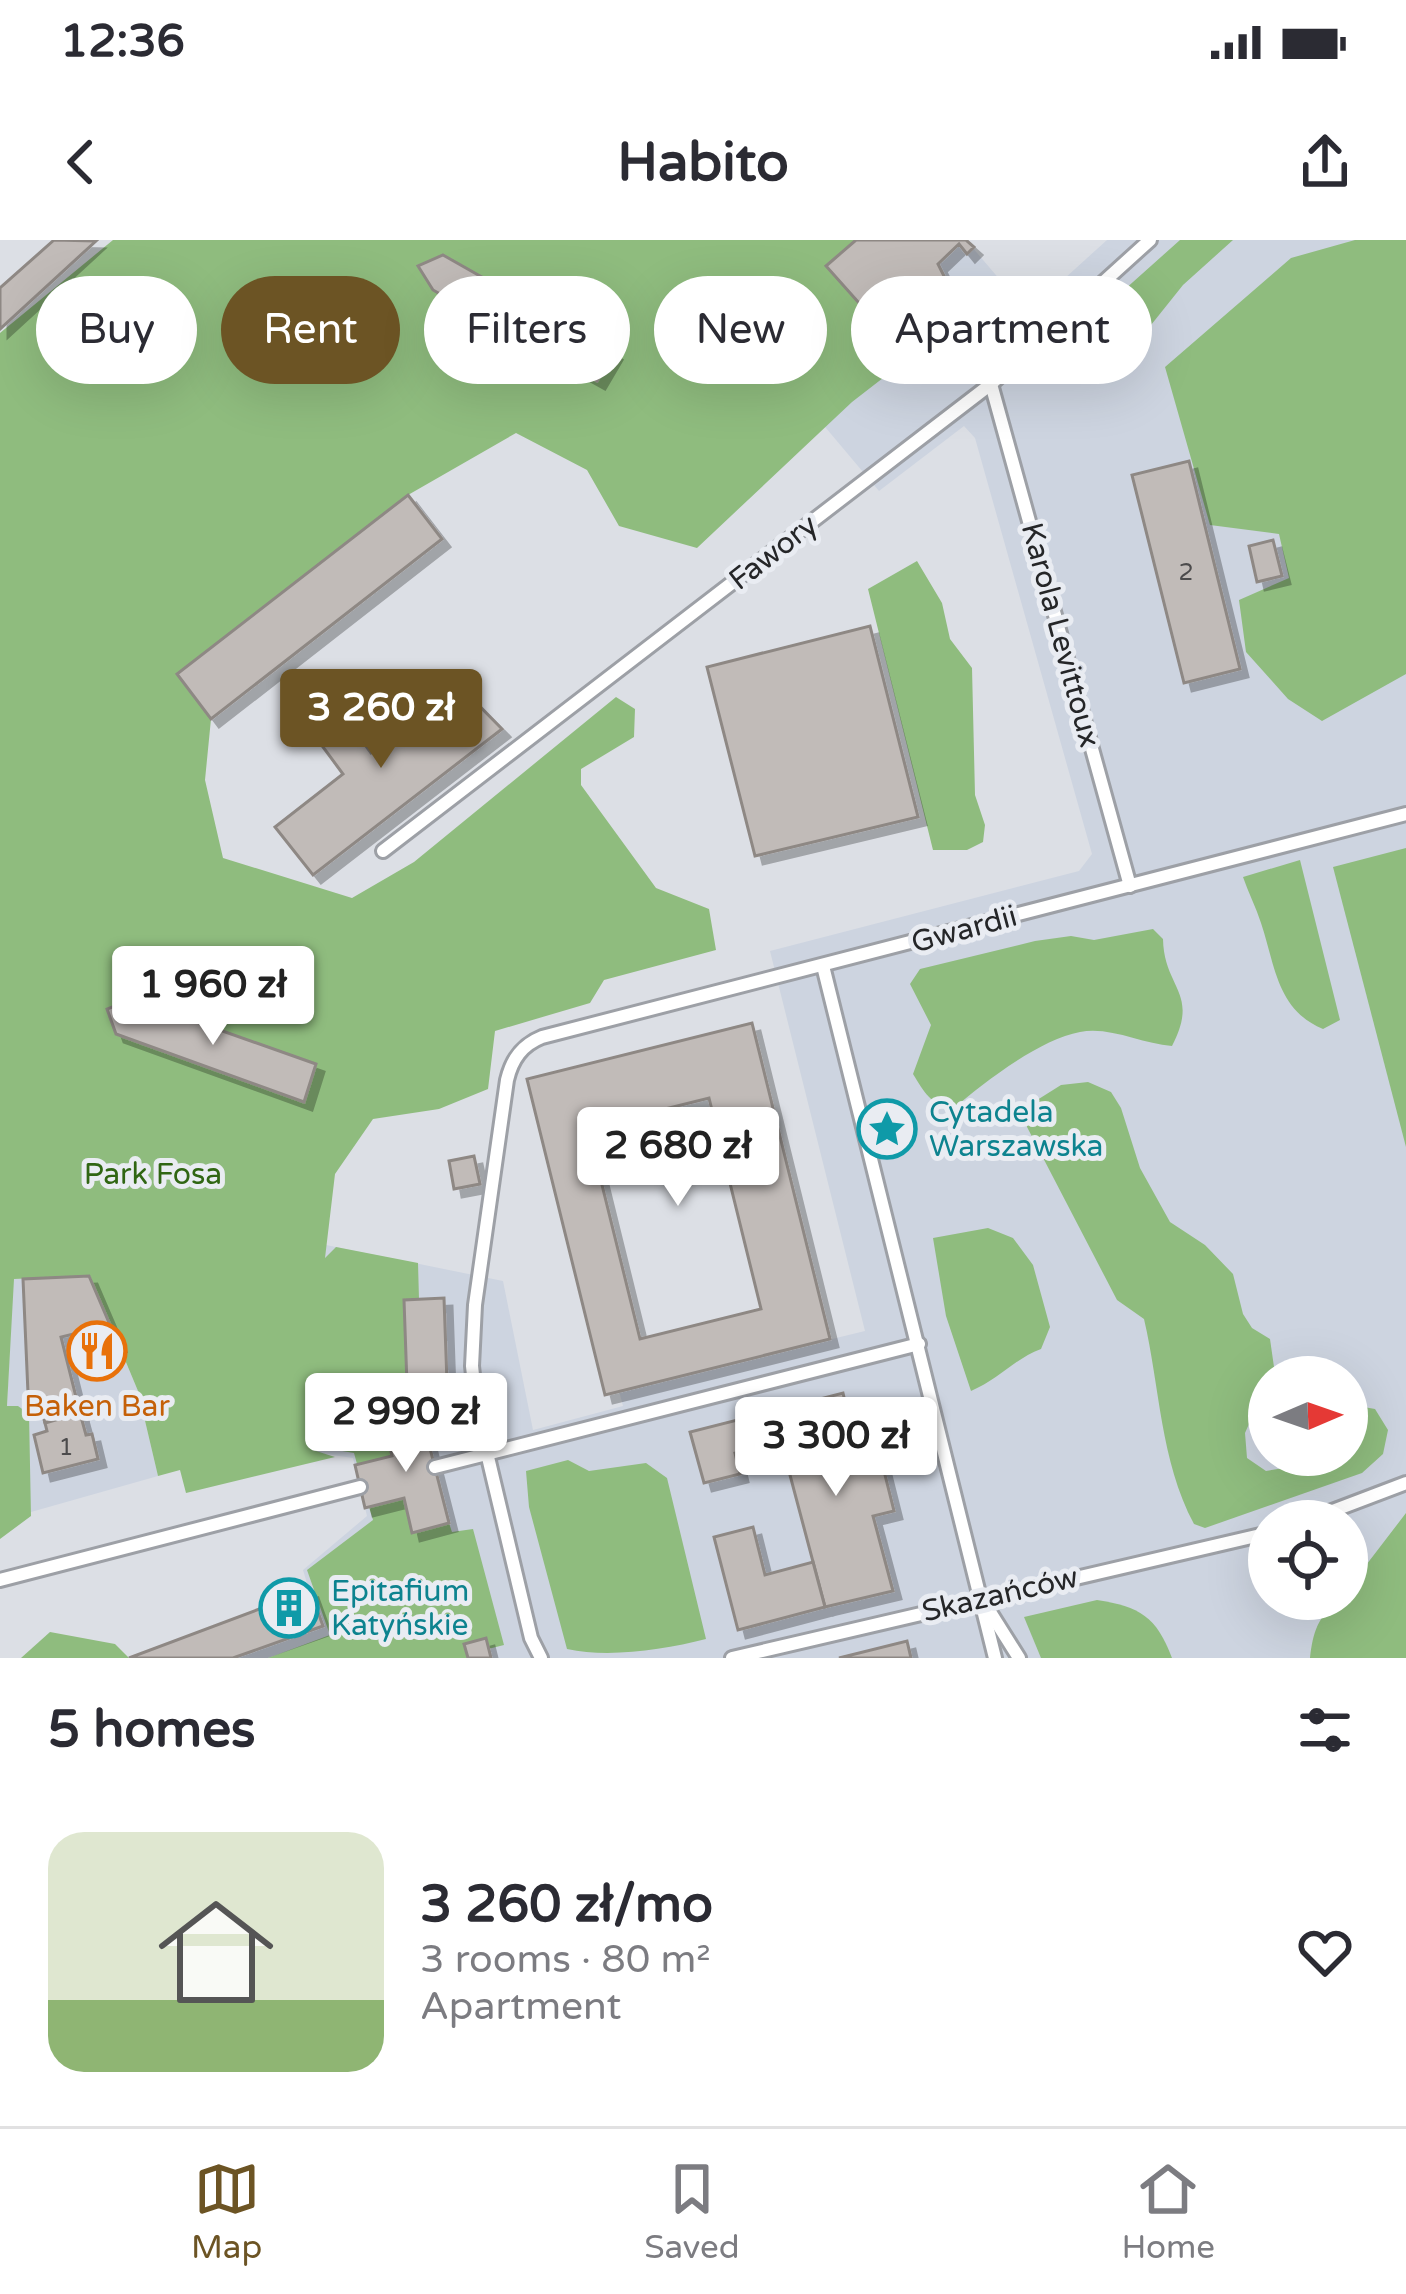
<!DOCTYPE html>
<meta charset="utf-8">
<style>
:root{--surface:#fff;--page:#f7f7f7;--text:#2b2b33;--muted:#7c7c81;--line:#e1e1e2;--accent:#6c5424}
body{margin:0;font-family:"Varela Round",sans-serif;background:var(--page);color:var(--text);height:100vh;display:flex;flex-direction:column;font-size:45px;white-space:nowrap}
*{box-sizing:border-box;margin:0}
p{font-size:39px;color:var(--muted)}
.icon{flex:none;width:66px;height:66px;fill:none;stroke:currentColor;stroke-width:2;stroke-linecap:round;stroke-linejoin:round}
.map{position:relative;height:1418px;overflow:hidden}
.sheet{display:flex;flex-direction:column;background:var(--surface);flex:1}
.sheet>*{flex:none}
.hud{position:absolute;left:36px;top:36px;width:1335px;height:108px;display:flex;gap:24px}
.needle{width:78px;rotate:88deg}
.buttons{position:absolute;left:1248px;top:1116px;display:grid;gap:24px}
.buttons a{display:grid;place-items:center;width:120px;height:120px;border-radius:50%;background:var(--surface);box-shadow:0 12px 48px #0002;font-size:60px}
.price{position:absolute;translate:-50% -102px;padding:0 27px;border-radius:12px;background:#fff;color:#222;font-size:39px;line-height:78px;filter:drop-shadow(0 3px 6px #0008)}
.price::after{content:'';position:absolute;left:50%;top:72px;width:36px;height:27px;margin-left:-18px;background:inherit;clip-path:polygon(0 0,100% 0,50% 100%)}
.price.selected{background:var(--accent);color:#fff}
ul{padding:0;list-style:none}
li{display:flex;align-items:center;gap:36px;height:300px;padding:0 48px}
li+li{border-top:3px solid var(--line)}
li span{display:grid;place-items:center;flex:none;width:336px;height:240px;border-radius:36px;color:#555}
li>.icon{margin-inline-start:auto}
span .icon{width:144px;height:144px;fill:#fffc;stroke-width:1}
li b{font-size:51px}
h2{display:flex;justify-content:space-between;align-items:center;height:144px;padding:0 48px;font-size:51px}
.tag{padding:0 42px;border-radius:54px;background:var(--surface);box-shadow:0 12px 48px #0002;font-size:42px;line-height:108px}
.tag.selected{background:var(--accent);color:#fff}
.status{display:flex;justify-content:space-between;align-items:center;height:84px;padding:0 60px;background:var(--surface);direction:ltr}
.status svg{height:33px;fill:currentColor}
header{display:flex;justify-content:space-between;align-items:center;height:156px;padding:0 48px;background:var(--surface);font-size:54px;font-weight:800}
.tab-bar{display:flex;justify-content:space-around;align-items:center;height:168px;border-top:3px solid var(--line);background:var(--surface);font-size:33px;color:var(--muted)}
.tab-bar a{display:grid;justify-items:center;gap:6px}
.tab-bar .selected{color:var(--accent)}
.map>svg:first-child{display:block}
.built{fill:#cdd4e0;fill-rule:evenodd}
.green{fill:#8fbc7e;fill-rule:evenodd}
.building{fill:#c1bbb8;stroke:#8e8884;stroke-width:3;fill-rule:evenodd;filter:url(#shadow)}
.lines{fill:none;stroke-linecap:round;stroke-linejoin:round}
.service-casing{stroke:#9da0a6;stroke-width:18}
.service{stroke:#fff;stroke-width:12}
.labels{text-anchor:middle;stroke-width:10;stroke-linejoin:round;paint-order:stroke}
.number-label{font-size:24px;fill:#4c4b4c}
.street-label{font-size:30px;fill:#252628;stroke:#e9ecf2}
.culture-label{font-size:30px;fill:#0d838f;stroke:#e9ecf2;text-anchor:start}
.park-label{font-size:30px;fill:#306613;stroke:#e9ecf2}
.food-label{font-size:30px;fill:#c56008;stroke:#e9ecf2}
</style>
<div class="status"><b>12:36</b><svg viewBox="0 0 49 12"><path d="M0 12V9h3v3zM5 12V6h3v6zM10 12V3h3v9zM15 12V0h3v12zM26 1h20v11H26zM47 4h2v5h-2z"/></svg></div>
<header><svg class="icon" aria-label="back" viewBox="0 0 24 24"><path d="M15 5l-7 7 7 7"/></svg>Habito<svg class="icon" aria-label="share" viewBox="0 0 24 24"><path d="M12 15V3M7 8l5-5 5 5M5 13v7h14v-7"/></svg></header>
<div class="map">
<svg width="1406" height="1418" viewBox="0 0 1406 1418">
<defs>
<filter id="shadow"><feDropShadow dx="8" dy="8" stdDeviation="0" flood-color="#0004"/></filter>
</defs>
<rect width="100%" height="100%" fill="#dcdfe5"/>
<g class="built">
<path d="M 856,0 L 966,0 L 1007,48 L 1027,63 L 1054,48 L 1107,0 L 1406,0 L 1406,1359 L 1347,1418 L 129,1418 L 309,1350 L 303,1330 L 367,1276 L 353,1218 L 255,1204 L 262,992 L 503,1041 L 533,1190 L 623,1166 L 619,1151 L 865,1091 L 770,711 L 1079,631 L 1092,614 L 975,198 L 964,186 L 879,251 L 703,42 L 830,23 ZM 1269,1137 L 1347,1137 L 1347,1215 L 1269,1215 ZM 1269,1281 L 1347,1281 L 1347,1359 L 1269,1359 Z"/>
<polygon points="89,1036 138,1151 158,1236 31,1272 28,1242 7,1167 13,1039"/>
</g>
<g class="green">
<path d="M 113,0 L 856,0 L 827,26 L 884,91 L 892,116 L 883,138 L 852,162 L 697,308 L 619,286 L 587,230 L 516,193 L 408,255 L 177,434 L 211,479 L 205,540 L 223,618 L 352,658 L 414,622 L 616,457 L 635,469 L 634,497 L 581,529 L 581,545 L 656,648 L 709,669 L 716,710 L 604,740 L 590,763 L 495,791 L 488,849 L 439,869 L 373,879 L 335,934 L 325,1018 L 336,1007 L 418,1023 L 419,1059 L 404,1061 L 408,1144 L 447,1143 L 421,1173 L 384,1183 L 392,1216 L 357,1224 L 354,1213 L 313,1206 L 313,1210 L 335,1217 L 186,1253 L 180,1230 L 158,1236 L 138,1151 L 90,1036 L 14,1039 L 7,1166 L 18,1166 L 29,1174 L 31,1276 L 0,1299 L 0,93 ZM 132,759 L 315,824 L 304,861 L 117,794 L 108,769 Z"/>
<polygon points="1180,0 1233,0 1183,45 1143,95 1114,59"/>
<polygon points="1355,0 1406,0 1406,434 1322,481 1288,459 1246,412 1239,360 1289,338 1279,294 1210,285 1165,127 1291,18"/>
<polygon points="917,321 942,363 950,399 972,428 975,555 985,585 983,602 967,610 933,610 868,349"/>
<polygon points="1406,608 1406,907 1333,627"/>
<path d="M 1300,620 L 1340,780 L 1323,789 C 1277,770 1275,725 1261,683 C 1256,667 1248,652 1243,637 Z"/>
<path d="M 1153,689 L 1163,699 C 1164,749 1200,752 1172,806 C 1142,804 1110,786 1080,792 C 1040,799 983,843 953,869 C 931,865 924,852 913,834 L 931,785 L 910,744 L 920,729 L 1035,701 L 1071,696 L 1094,700 Z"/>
<path d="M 1088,842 L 1111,852 L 1121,868 L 1140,928 L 1170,982 L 1205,1005 L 1233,1034 L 1243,1074 L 1252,1088 L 1270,1099 L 1274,1127 L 1245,1193 L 1247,1218 L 1266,1231 L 1290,1227 L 1302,1215 L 1347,1215 L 1347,1164 L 1375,1169 L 1388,1190 L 1383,1214 L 1362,1233 L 1205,1288 L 1194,1284 C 1160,1220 1160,1147 1144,1079 L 1117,1060 L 1027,887 L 1026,867 L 1061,845 Z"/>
<path d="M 988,988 L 1013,998 L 1033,1025 L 1050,1087 L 1041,1109 C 1014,1119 998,1140 971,1151 L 946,1076 L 933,998 Z"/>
<path d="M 568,1220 L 589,1231 L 646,1223 L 667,1238 L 706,1399 C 663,1410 608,1418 567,1409 L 529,1267 L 526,1231 Z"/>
<polygon points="404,1258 413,1292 449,1283 452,1292 473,1289 504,1405 488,1409 464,1405 468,1418 268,1418 330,1395 307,1330 373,1280 369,1267"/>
<path d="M 1406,1273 L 1406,1418 L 1310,1418 C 1313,1391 1318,1378 1338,1359 L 1347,1359 L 1347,1350 Z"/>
<path d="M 1097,1360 C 1140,1367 1156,1376 1172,1418 L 1041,1418 L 1024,1377 Z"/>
<polygon points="50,1392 115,1404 129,1418 21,1418"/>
</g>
<g class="building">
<polygon points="54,0 96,1 0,89 0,48"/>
<polygon points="856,0 966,0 974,7 967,14 959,4 938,24 945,38 917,65 912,65 902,55 882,74 891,84 884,91 826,26"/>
<polygon points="443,15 614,112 597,141 433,50 418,26"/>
<polygon points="1189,221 1240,429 1184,443 1132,235"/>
<polygon points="408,255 442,299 211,479 177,434"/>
<polygon points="1273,300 1282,336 1257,342 1249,306"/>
<polygon points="870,386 918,577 755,616 707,427"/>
<polygon points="451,437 502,489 313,635 275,587 343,534 300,476 328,455 371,513 433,467 427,460"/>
<polygon points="132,759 316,824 304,862 116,794 107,769"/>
<path d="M 752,783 L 830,1099 L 605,1155 L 527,839 ZM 709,858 L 761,1069 L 640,1099 L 588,888 Z"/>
<polygon points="474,916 480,944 454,949 449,921"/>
<polygon points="89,1036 110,1085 61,1097 80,1173 45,1183 39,1163 31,1166 28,1153 23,1039"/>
<polygon points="444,1058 447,1143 407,1145 404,1060"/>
<polygon points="110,1085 118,1104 99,1111 92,1091"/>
<polygon points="843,1153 861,1228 882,1223 894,1271 873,1276 893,1351 825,1367 773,1171"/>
<polygon points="773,1171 780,1202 735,1213 740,1234 704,1243 690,1192"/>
<polygon points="80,1173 86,1195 92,1194 98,1219 43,1233 34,1195 47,1191 45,1183"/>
<polygon points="421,1173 449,1283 412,1293 404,1258 365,1268 355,1225 392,1216 384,1183"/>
<polygon points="753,1287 765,1335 813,1322 825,1367 738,1390 714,1297"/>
<polygon points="310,1350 323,1386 233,1418 129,1418"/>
<polygon points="486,1398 491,1418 468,1418 464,1404"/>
<polygon points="907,1401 911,1418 839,1418"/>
</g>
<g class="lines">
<g class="service-casing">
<g id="service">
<polyline points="930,52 962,87 991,144 1130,646"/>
<polyline points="383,611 991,144 1150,0"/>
<polyline points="823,726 995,1418"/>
<polyline points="435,1227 919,1104"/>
<polyline points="1306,1281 1406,1243"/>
<polyline points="0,1340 360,1247"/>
<polyline points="985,1364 1019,1418"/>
<path d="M 541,1418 L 531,1398 L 477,1171 L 472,1126 L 475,1065 L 507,840 C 512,819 522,805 542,797 L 1406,574"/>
<polyline points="732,1418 1269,1293"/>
</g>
</g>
<use href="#service" class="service"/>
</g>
<defs>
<g id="sight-ring" transform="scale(3)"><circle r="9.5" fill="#e9ecf2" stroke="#0f9aa8" stroke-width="1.5"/><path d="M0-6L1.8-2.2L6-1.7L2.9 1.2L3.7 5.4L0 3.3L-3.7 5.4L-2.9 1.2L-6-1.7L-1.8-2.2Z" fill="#0f9aa8"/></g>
<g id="restaurant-ring" transform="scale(3)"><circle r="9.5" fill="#e9ecf2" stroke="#e8710a" stroke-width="1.5"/><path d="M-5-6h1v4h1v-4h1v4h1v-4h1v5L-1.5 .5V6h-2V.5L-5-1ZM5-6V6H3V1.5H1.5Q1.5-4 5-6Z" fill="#e8710a"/></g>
<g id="building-ring" transform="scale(3)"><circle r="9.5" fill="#e9ecf2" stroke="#0f9aa8" stroke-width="1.5"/><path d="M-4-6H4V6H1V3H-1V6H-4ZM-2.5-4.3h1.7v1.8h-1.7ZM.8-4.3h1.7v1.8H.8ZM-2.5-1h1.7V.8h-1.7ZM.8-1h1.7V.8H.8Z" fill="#0f9aa8"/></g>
</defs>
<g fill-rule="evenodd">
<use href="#sight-ring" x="887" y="889"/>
<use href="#restaurant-ring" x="97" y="1111"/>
<use href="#building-ring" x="289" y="1368"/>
</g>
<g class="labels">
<g class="number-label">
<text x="1186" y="340">2</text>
<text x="66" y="1215">1</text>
</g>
<g class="street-label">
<text transform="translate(773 312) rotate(-38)" y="10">Fawory</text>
<text transform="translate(1061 395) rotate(75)" y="10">Karola Levittoux</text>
<text transform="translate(964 689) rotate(-15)" y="10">Gwardii</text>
<text transform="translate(1000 1354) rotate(-13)" y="10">Skazańców</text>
</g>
<g class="culture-label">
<text x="929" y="882">Cytadela<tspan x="929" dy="34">Warszawska</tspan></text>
<text x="331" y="1361">Epitafium<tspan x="331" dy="34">Katyńskie</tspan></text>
</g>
<g class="park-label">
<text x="153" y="944">Park Fosa</text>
</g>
<g class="food-label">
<text x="97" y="1176">Baken Bar</text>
</g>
</g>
</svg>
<div class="buttons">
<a><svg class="needle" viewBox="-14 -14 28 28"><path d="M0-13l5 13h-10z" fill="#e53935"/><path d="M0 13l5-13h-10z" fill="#7c7c81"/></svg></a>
<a><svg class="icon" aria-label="locate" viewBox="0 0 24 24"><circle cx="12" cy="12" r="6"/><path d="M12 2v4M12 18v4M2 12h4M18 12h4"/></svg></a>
</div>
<b class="price selected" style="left:381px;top:531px">3 260 zł</b>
<b class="price" style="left:213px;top:808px">1 960 zł</b>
<b class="price" style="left:678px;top:969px">2 680 zł</b>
<b class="price" style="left:406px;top:1235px">2 990 zł</b>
<b class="price" style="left:836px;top:1259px">3 300 zł</b>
<div class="hud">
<a class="tag">Buy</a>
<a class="tag selected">Rent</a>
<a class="tag">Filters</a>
<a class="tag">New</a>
<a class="tag">Apartment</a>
</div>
</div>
<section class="sheet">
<h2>5 homes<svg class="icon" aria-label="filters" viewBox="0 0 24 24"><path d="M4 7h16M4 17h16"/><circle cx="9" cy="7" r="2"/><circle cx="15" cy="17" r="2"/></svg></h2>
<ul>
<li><span style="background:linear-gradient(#dfe7d0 70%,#8fb573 0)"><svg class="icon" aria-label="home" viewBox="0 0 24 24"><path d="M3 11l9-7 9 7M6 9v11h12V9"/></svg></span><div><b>3 260 zł/mo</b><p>3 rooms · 80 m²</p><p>Apartment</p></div><svg class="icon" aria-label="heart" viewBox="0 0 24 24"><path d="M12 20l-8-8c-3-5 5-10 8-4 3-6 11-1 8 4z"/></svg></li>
</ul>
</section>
<nav class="tab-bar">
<a class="selected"><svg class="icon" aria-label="map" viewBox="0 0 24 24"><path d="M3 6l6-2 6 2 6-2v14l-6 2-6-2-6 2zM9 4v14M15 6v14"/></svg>Map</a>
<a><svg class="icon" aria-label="saved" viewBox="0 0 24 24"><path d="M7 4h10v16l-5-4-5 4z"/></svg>Saved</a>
<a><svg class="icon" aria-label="home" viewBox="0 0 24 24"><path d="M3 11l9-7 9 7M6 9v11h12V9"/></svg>Home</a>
</nav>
